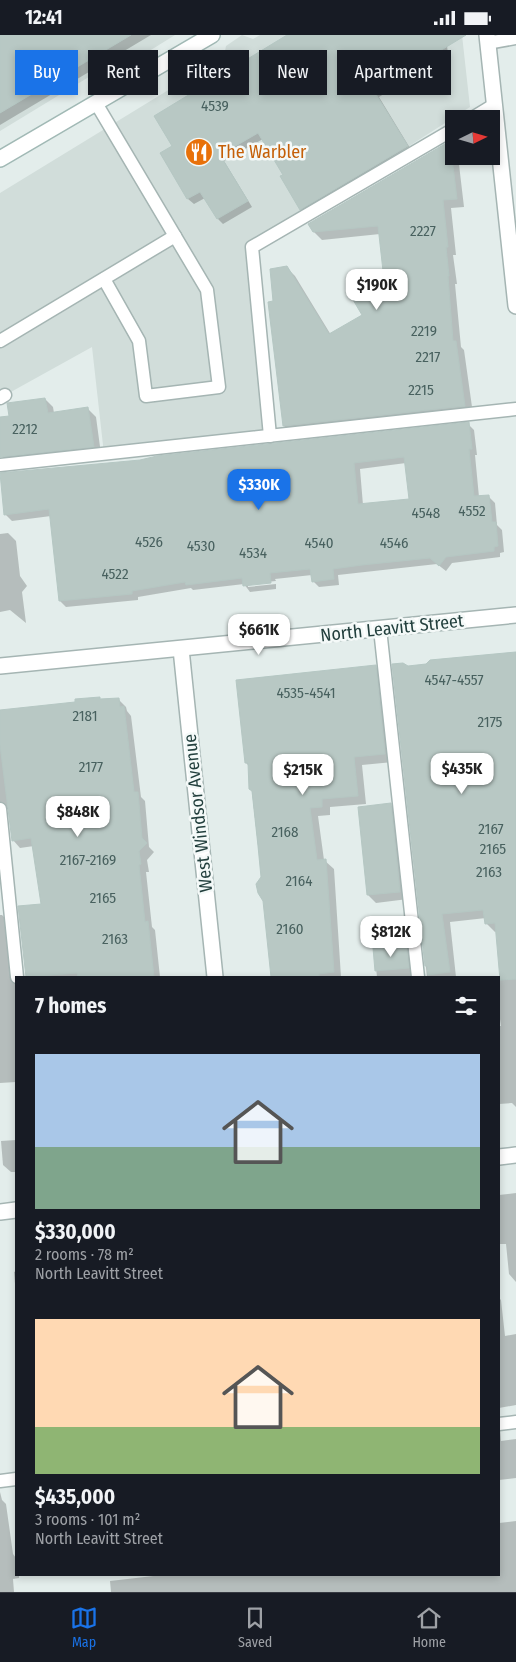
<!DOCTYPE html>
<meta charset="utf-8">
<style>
:root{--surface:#171b24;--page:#20242c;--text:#f1f3f6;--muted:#9ea1a6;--line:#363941;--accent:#1a73e8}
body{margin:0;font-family:"Fira Sans Condensed",sans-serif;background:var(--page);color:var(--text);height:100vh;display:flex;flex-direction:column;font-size:19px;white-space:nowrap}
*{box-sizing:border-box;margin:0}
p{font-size:16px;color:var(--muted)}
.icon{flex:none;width:28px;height:28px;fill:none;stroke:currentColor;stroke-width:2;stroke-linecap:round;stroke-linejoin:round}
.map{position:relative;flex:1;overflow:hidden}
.side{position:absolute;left:15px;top:941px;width:485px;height:600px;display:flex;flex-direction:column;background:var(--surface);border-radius:0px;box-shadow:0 2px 8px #0003}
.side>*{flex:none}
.banner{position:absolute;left:15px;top:15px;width:486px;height:45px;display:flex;gap:10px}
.needle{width:32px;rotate:85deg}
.buttons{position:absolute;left:445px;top:75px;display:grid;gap:10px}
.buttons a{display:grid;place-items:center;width:55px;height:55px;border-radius:0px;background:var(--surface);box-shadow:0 2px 8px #0003;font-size:25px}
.price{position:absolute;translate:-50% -42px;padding:0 11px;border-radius:10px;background:#fff;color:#222;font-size:16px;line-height:32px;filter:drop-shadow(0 1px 2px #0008)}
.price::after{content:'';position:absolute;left:50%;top:30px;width:15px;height:11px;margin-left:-8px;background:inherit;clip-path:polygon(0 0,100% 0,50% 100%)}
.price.active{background:var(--accent);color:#fff}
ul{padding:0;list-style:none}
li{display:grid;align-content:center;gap:10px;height:265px;padding:0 20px}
li span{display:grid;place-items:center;height:155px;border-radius:0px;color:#555}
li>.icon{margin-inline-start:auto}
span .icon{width:90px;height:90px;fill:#fffc;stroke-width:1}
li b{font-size:21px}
h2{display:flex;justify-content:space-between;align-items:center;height:60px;padding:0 20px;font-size:21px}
.pill{padding:0 18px;border-radius:0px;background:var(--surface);box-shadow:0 2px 8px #0003;font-size:18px;line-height:45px}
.pill.active{background:var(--accent);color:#fff}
.status{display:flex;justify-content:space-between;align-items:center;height:35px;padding:0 25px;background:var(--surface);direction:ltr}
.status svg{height:14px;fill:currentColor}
.tab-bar{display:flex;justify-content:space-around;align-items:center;height:70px;border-top:1px solid var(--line);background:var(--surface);font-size:14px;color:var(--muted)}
.tab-bar a{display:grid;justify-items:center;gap:2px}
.tab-bar .active{color:var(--accent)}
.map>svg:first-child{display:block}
.built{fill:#d1ddda}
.shadow{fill:#0003;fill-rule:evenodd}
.building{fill:#b8c8c4;stroke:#b5c7c3;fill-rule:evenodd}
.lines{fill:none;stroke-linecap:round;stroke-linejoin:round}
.service-casing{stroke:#a5b5b3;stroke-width:15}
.minor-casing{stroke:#a5b5b3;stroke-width:18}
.tertiary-casing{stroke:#a5b5b3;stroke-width:18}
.secondary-casing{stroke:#a1b9b5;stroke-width:18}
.service{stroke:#fff;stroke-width:12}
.minor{stroke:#fff;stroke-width:15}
.tertiary{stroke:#fff;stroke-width:15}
.secondary{stroke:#fff;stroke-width:15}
.labels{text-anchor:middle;stroke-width:5;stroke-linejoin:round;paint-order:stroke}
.number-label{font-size:15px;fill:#48615f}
.food-label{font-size:18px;fill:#c56008;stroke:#f4f9f8;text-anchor:start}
.street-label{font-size:18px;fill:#223f3d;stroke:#f4f9f8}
</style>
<div class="status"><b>12:41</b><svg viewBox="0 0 49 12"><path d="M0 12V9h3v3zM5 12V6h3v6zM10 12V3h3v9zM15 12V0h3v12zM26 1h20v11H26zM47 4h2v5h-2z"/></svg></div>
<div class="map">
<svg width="516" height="1557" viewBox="0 0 516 1557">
<rect width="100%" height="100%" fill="#e3edeb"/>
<g class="built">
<polygon points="0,0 175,0 138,23 125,20 0,96"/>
<polygon points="242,0 253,4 260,0 462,0 470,72 252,212 270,401 104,419 92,312 0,363 0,158 224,21 226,11"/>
</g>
<g class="shadow">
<polygon points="0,0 151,0 0,90"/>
<polygon points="290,0 446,0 448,20 379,62 413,118 307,180 301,174 284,140 263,104 224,126 252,172 223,189 218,184 205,163 194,169 188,164 161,119 174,112 155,81"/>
<polygon points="450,107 454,111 454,121 458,121 464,172 451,173 456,220 453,220 457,249 455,249 461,312 464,315 473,379 292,399 284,391 275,267 287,233 295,241 331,300 364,280 386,255 380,199 322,205 314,197"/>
<polygon points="45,364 53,372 54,378 88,374 96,382 101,419 10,429 2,421 0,383 11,382"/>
<path d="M 468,389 L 474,395 L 477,420 L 475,420 L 479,462 L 488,461 L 495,468 L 497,490 L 502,495 L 504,517 L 500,518 L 500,522 L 452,528 L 446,536 L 437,529 L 338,540 L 339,550 L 319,552 L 313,546 L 312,540 L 275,544 L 276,546 L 248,549 L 248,552 L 276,549 L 276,554 L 250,557 L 244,549 L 193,555 L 191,553 L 138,562 L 138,565 L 66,572 L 60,566 L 51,481 L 12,486 L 5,479 L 140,426 ZM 406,428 L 410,465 L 363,470 L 360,434 Z"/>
<polygon points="8,498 16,506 20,541 27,551 22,557 26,588 10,575 0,577 0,499"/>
<polygon points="516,618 516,1072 512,1068 499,1069 499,991 501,991 499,977 499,943 501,942 497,896 495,897 486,888 486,883 450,887 456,942 427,942 393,630 407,632"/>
<polygon points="375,632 384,640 393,727 362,730 366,769 330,772 330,780 318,781 324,825 334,834 341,942 273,942 249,731 246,728"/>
<polygon points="99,663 102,666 118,664 126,672 127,676 131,681 141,762 145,766 149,812 154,817 147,825 149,837 146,837 152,892 155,895 160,942 26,942 42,870 34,811 20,813 13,805 9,774 4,775 0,779 0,678 77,668"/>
<polygon points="390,770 399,778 408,864 376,868 368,860"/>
<polygon points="0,880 2,880 10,888 16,951 16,1047 0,1048"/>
<polygon points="406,911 414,919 417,942 377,942 374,914"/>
<polygon points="16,1105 16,1137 11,1137 3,1130 1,1106"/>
<polygon points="516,1158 516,1247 509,1239 506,1209 499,1209 499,1160"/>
<polygon points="16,1236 16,1261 14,1237"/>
<polygon points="499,1263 501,1265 505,1301 516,1299 516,1370 499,1373"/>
<polygon points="499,1379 501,1406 516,1404 516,1443 499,1445"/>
<polygon points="0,1439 0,1457 2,1465 6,1469 13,1519 16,1523 16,1540 19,1540 19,1543 13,1544 14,1557 0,1557"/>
<polygon points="516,1486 516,1557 111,1557 110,1546 162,1540 499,1540 499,1488"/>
</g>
<g class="building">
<polygon points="0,0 131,0 0,78"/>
<polygon points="287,0 466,0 374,56 408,111 300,175 280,141 283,140 258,98 220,120 248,166 217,184 200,157 187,164 160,118 172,111 154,81"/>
<polygon points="450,106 457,164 443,165 448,212 446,212 449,241 448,241 453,306 456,306 465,371 283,391 268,267 273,266 270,234 287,231 329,299 362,280 349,258 385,254 378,191 313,197 308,189"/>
<polygon points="45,363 48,378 88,372 94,412 0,422 0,382 9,381 7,368"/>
<path d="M 469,387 L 472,414 L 469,414 L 474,461 L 489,460 L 492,487 L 496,487 L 498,511 L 494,512 L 494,516 L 446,522 L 439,531 L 430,523 L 362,530 L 333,534 L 334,544 L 312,547 L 310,534 L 270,538 L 271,548 L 243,551 L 242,543 L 186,550 L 185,547 L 132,556 L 132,559 L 59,566 L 49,474 L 4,480 L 0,438 L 140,425 L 157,421 ZM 404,422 L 409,464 L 358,469 L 354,428 Z"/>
<polygon points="516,617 516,944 500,945 495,888 485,889 483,875 442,879 450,937 428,940 427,931 425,931 392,629 403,628 408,631 426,629 430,625"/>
<polygon points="376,630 385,719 354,722 358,761 322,764 322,772 310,773 317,825 326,824 334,937 319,939 319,942 271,942 263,866 258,858 256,849 261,842 258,811 252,756 249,754 248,728 245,728 236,645"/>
<polygon points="100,662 100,664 119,663 120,672 124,671 134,757 138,757 142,803 147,808 139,816 141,829 139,830 145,887 148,886 154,942 78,942 77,938 26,942 18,871 41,869 31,803 12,806 0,710 0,675 75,667 75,664"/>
<polygon points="391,768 400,857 367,860 358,772"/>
<polygon points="406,910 409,933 375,936 373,913"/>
</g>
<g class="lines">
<g class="service-casing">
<g id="service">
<polyline points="487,8 516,3"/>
<polyline points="96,68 207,255 219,352 146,361 139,306 104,244"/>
<polyline points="471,84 494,70"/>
<polyline points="0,306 175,201"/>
<polyline points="0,363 5,360"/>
<polyline points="270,401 252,212 454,94"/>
<polyline points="0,430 516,374"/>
<polyline points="380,594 418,942"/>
<polyline points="0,774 17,942"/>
<polyline points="499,1389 516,1387"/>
<polyline points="0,1446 16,1444"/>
</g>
</g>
<g class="minor-casing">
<g id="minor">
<polyline points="181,614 215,942"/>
<polyline points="0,631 516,580"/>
<polyline points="499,1122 516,1120"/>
<polyline points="0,1177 16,1175"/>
</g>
</g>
<g class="tertiary-casing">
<polyline id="tertiary" points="487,0 516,271"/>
</g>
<g class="secondary-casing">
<polyline id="secondary" points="0,124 212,0"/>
</g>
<use href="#service" class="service"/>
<use href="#minor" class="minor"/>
<use href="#tertiary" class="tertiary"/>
<use href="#secondary" class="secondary"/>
</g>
<defs>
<g id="restaurant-disc" transform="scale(1.4375)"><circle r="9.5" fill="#e8710a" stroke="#f4f9f8"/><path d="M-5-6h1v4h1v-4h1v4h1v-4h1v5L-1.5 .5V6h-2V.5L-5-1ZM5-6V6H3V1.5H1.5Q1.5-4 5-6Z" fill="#fff"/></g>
</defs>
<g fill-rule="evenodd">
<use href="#restaurant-disc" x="199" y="117"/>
</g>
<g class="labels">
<g class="number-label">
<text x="215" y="76">4539</text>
<text x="423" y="201">2227</text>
<text x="424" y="301">2219</text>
<text x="428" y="327">2217</text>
<text x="421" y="360">2215</text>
<text x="25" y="399">2212</text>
<text x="472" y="481">4552</text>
<text x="426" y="483">4548</text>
<text x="149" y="512">4526</text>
<text x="319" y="513">4540</text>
<text x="394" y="513">4546</text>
<text x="201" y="516">4530</text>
<text x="253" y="523">4534</text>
<text x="115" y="544">4522</text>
<text x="454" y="650">4547-4557</text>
<text x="306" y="663">4535-4541</text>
<text x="85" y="686">2181</text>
<text x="490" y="692">2175</text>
<text x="91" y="737">2177</text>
<text x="491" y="799">2167</text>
<text x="285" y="802">2168</text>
<text x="493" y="819">2165</text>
<text x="88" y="830">2167-2169</text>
<text x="489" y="842">2163</text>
<text x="299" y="851">2164</text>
<text x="103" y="868">2165</text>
<text x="290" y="899">2160</text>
<text x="115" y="909">2163</text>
</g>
<g class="food-label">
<text x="218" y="123">The Warbler</text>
</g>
<g class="street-label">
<text transform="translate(392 593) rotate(-6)" y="6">North Leavitt Street</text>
<text transform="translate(198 778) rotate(-96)" y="6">West Windsor Avenue</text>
</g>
</g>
</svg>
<div class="buttons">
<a><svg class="needle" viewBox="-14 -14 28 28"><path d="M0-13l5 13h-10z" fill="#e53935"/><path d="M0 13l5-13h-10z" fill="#9ea1a6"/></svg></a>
</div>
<b class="price" style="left:377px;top:276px">$190K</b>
<b class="price active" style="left:259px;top:476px">$330K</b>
<b class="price" style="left:259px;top:621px">$661K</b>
<b class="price" style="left:462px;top:760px">$435K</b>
<b class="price" style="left:303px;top:761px">$215K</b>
<b class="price" style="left:78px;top:803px">$848K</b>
<b class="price" style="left:391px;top:923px">$812K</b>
<div class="banner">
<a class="pill active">Buy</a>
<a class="pill">Rent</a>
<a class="pill">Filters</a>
<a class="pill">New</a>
<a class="pill">Apartment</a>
</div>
<section class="side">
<h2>7 homes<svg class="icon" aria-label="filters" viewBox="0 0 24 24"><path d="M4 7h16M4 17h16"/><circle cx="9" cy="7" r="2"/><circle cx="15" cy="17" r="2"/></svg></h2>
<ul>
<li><span style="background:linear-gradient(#a9c7e8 60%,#7fa58c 0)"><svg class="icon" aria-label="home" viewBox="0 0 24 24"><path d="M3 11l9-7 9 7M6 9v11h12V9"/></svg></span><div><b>$330,000</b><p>2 rooms · 78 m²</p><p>North Leavitt Street</p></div></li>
<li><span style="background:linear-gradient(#ffd9b3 70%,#8fb573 0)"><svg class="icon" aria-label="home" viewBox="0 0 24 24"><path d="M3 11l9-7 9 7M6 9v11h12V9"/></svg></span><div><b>$435,000</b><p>3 rooms · 101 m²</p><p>North Leavitt Street</p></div></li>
</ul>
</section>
</div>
<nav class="tab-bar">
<a class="active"><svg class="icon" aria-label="map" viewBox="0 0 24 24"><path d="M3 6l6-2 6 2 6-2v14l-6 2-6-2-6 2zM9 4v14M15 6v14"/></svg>Map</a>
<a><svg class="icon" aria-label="saved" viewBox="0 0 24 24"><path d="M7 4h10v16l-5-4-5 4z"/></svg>Saved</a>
<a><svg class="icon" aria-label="home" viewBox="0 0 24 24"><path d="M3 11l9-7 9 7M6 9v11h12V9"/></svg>Home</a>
</nav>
